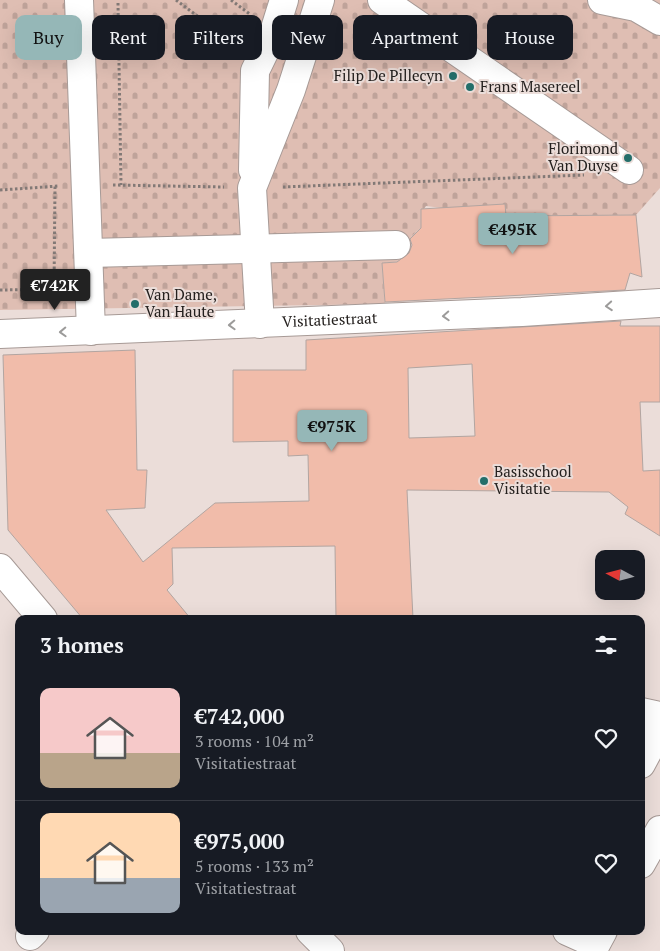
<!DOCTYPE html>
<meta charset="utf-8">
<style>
:root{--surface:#171b24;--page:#20242c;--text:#f1f3f6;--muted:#9ea1a6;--line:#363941;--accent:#95b7b7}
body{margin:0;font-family:"PT Serif",serif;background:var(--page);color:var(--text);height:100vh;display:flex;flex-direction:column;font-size:19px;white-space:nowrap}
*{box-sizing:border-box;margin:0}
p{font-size:16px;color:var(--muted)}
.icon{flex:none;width:28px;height:28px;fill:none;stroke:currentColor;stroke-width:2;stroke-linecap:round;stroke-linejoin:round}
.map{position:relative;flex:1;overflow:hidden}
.sheet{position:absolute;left:15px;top:615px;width:630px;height:320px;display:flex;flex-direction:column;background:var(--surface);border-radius:10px;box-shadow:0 5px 20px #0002}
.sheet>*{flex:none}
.guide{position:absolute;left:15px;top:15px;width:630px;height:45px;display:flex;gap:10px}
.needle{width:32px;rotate:277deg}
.controls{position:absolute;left:595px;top:550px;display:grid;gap:10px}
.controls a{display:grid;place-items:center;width:50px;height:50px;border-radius:10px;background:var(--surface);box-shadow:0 5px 20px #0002;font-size:25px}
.price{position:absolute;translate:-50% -42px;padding:0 11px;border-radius:5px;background:var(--accent);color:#111;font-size:16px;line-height:32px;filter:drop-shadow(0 1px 2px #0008)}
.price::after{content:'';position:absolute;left:50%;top:30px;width:15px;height:11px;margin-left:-8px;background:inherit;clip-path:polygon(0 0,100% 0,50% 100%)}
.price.active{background:#222;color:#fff}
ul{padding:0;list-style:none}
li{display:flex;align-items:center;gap:15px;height:125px;padding:0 25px}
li+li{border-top:1px solid var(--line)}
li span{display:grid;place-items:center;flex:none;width:140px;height:100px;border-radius:10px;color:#555}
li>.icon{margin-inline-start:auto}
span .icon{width:60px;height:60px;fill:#fffc;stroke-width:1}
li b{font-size:21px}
h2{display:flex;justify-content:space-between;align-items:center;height:60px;padding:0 25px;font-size:21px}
.tag{padding:0 18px;border-radius:10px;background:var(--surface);box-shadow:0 5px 20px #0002;font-size:18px;line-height:45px}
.tag.active{background:var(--accent);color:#111}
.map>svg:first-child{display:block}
.cemetery{fill:url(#cemetery-stones)}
.building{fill:#f1bcaa;stroke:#b2a5a1;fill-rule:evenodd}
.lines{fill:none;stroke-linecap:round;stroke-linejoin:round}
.minor-casing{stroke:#a79a96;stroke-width:30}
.path{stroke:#827976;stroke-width:3;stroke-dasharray:2.5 2.5;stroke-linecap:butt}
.minor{stroke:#fff;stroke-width:28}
.oneway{stroke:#9c9b9a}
.poi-dot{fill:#246e6a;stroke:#ebddd9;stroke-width:2}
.labels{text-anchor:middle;stroke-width:4;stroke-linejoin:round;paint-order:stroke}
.poi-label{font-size:15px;fill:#24201e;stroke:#ebddd9;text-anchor:start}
.street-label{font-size:15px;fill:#24201e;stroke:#ebddd9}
</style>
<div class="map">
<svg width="660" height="951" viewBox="0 0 660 951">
<defs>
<pattern id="cemetery-stones" width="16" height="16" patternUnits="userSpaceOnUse" patternTransform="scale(1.25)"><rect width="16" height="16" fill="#dfbeb3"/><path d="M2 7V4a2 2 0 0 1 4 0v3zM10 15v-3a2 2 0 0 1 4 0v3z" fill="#bfa39a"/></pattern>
</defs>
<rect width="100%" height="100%" fill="#ebddd9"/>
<path class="cemetery" d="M 0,0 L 660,0 L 660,188 L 636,215 L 506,216 L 426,206 L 421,213 L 421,228 C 409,237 404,246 405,261 L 382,263 L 385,304 L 0,310 Z"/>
<g class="building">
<polygon points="505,204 506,216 636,215 642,277 630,273 625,290 385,302 382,263 397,262 409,253 412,245 410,239 421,228 421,209"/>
<path d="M 621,321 L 620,326 L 660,326 L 660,402 L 640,402 L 643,471 L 660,470 L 660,536 L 625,514 L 628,507 L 609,492 L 407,490 L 413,619 L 336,619 L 335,546 L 172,548 L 173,584 L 167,590 L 191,619 L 83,619 L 8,530 L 3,355 L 135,350 L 137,470 L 147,470 L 145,508 L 106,510 L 143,562 L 215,503 L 309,501 L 308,455 L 288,456 L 288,441 L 233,442 L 233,370 L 306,370 L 306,340 ZM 472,364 L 475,436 L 409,438 L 408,368 Z"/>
</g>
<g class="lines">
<g class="minor-casing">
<g id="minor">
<polyline points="79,0 91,331"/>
<polyline points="382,0 629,170"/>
<polyline points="602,0 636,7 660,21"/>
<polyline points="253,170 255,71 274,32 284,0"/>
<polyline points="89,253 396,245"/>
<polyline points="260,324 252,188 291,90 320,0"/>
<path id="s1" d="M 0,334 L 522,312 L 660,303"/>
<polyline points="0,568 43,619"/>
<polyline points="641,712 660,716"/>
<polyline points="641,764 660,729"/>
<polyline points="641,864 660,830"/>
<polyline points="310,931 330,951"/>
<polyline points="567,931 596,944 603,931"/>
<polyline points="30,936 35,931"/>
</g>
</g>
<g class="path">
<polyline points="176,0 237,46"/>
<polyline points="231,0 251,15"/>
<polyline points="118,3 121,185"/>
<polyline points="113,185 224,187"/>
<polyline points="283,187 584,175"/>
<polyline points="0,190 59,186"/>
<polyline points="54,289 55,186"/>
<polyline points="0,290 62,289"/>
</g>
<use href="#minor" class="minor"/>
</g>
<defs><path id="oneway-chevron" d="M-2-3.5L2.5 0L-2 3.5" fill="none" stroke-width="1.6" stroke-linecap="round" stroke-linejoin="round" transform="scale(1.25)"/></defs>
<g class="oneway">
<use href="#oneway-chevron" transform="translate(609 306) rotate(176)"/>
<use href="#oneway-chevron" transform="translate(446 316) rotate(177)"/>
<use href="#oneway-chevron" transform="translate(232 325) rotate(178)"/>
<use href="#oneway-chevron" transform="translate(63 332) rotate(178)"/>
</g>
<g class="poi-dot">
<circle cx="453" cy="76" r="5"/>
<circle cx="470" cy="87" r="5"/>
<circle cx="628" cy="158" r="5"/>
<circle cx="135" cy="304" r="5"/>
<circle cx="484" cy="481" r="5"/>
</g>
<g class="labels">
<g class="poi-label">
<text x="443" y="81" text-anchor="end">Filip De Pillecyn</text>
<text x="480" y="92">Frans Masereel</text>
<text x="618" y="154" text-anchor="end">Florimond<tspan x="618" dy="17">Van Duyse</tspan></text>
<text x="145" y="300">Van Dame,<tspan x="145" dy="17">Van Haute</tspan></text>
<text x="494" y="477">Basisschool<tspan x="494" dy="17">Visitatie</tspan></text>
</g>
<g class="street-label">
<text dy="5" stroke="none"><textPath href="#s1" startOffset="330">Visitatiestraat</textPath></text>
</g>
</g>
</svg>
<div class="controls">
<a><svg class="needle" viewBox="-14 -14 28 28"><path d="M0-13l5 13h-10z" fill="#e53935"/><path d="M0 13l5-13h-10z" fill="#9ea1a6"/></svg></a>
</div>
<b class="price" style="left:513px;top:255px">€495K</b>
<b class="price active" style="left:55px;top:311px">€742K</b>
<b class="price" style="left:332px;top:452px">€975K</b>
<div class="guide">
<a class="tag active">Buy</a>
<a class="tag">Rent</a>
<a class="tag">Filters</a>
<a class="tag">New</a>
<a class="tag">Apartment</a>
<a class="tag">House</a>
</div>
<section class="sheet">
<h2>3 homes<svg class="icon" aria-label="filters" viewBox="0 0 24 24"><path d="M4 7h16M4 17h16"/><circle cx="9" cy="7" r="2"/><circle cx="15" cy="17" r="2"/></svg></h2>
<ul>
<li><span style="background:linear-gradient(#f6c9c9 65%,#b9a48a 0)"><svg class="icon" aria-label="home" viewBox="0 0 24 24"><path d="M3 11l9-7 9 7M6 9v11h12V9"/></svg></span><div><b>€742,000</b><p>3 rooms · 104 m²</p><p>Visitatiestraat</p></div><svg class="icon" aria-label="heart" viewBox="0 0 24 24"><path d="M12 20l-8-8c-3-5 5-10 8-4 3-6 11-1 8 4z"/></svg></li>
<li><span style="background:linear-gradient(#ffd9b3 65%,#9aa5b1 0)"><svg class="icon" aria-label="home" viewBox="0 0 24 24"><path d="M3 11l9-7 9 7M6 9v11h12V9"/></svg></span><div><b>€975,000</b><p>5 rooms · 133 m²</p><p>Visitatiestraat</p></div><svg class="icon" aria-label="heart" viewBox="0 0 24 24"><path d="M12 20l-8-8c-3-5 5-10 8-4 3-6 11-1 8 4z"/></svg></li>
</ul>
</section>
</div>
